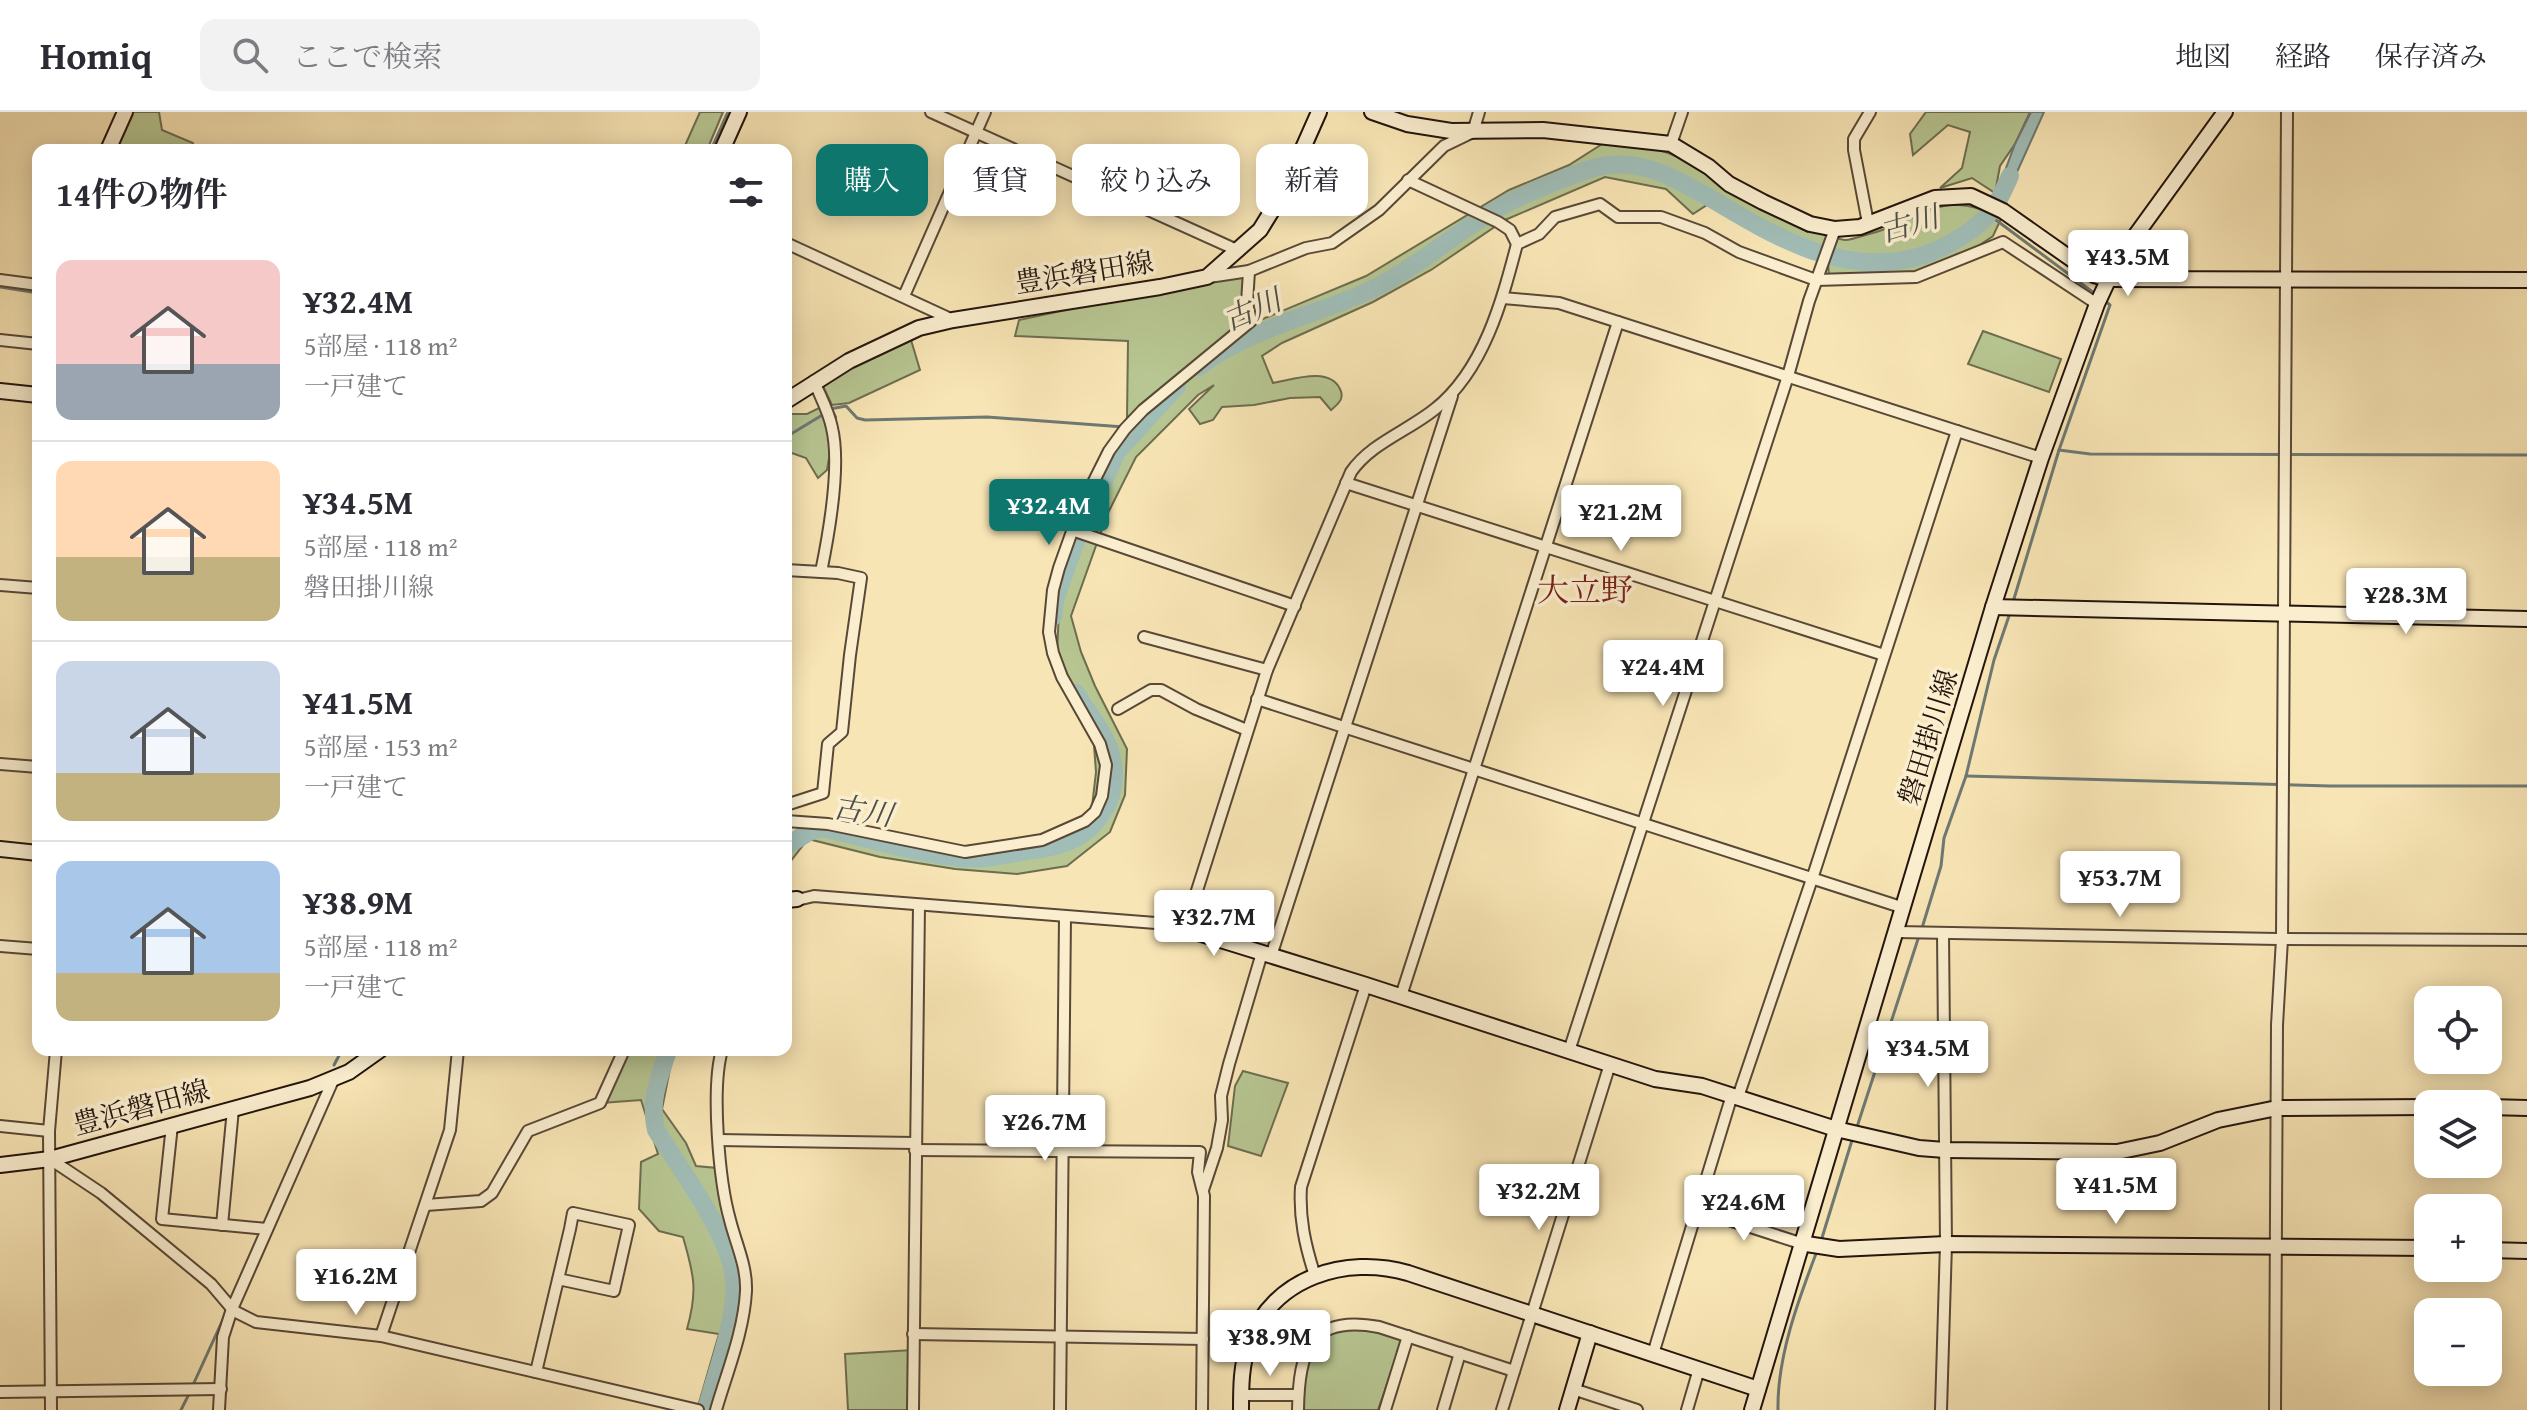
<!DOCTYPE html>
<html lang="ja">
<meta charset="utf-8">
<style>
:root{--surface:#fff;--page:#f2f2f3;--text:#2b2b33;--muted:#7c7c81;--line:#e1e1e2;--accent:#0f766e}
body{margin:0;font-family:"Gentium Book Plus","Noto Serif JP",serif;background:var(--page);color:var(--text);height:100vh;display:flex;flex-direction:column;font-size:30px;white-space:nowrap}
*{box-sizing:border-box;margin:0}
p{font-size:26px;color:var(--muted)}
.icon{flex:none;width:44px;height:44px;fill:none;stroke:currentColor;stroke-width:2;stroke-linecap:round;stroke-linejoin:round}
.map{position:relative;flex:1;overflow:hidden}
.sheet{position:absolute;left:32px;top:32px;width:760px;height:912px;display:flex;flex-direction:column;background:var(--surface);border-radius:16px;box-shadow:0 4px 20px #0003}
.sheet>*{flex:none}
.top-card{position:absolute;left:816px;top:32px;width:760px;height:72px;display:flex;gap:16px}
.buttons{position:absolute;left:2414px;top:874px;display:grid;gap:16px}
.buttons a{display:grid;place-items:center;width:88px;height:88px;border-radius:16px;background:var(--surface);box-shadow:0 4px 20px #0003;font-size:40px}
.price{position:absolute;translate:-50% -68px;padding:0 18px;border-radius:8px;background:#fff;color:#222;font-size:26px;line-height:52px;filter:drop-shadow(0 2px 4px #0008)}
.price::after{content:'';position:absolute;left:50%;top:48px;width:24px;height:18px;margin-left:-12px;background:inherit;clip-path:polygon(0 0,100% 0,50% 100%)}
.price.on{background:var(--accent);color:#fff}
ul{padding:0;list-style:none}
li{display:flex;align-items:center;gap:24px;height:200px;padding:0 24px}
li+li{border-top:2px solid var(--line)}
li span{display:grid;place-items:center;flex:none;width:224px;height:160px;border-radius:16px;color:#555}
li>.icon{margin-inline-start:auto}
span .icon{width:96px;height:96px;fill:#fffc;stroke-width:1}
li b{font-size:34px}
h2{display:flex;justify-content:space-between;align-items:center;height:96px;padding:0 24px;font-size:34px}
.pill{padding:0 28px;border-radius:16px;background:var(--surface);box-shadow:0 4px 20px #0003;font-size:28px;line-height:72px}
.pill.on{background:var(--accent);color:#fff}
header{display:flex;align-items:center;gap:48px;box-sizing:border-box;height:112px;padding:0 40px;background:var(--surface);border-bottom:2px solid var(--line)}
header strong{font-size:38px}
nav{display:flex;gap:44px;margin-inline-start:auto;font-size:28px}
.search{width:560px;height:72px;background:var(--page);display:flex;align-items:center;gap:20px;box-sizing:border-box;padding:0 28px;border-radius:16px;color:var(--muted);font-size:30px}
.map>svg:first-child{display:block}
.green{fill:#b7c692;stroke:#6d6d4f;stroke-width:2}
.water{fill:#a0bdb7;stroke:#6e7973;stroke-width:2}
.lines{fill:none;stroke-linecap:round;stroke-linejoin:round}
.stream{stroke:#6e7973;stroke-width:3}
.river{stroke:#a0bdb7;stroke-width:18}
.street-casing{stroke:#584836;stroke-width:14}
.secondary-casing{stroke:#23140c;stroke-width:18}
.street{stroke:#faeecf;stroke-width:10}
.secondary{stroke:#faeecf;stroke-width:14}
.labels{text-anchor:middle;stroke-width:7;stroke-linejoin:round;paint-order:stroke}
.street-label{font-size:28px;fill:#23140c;stroke:#faeecf}
.water-label{font-size:30px;font-style:italic;fill:#4f4f48;stroke:#faeecf}
.quarter-label{font-size:32px;fill:#7a1f14;stroke:#faeecf}
</style>
<header>
<strong>Homiq</strong>
<div class="search"><svg class="icon" aria-label="search" viewBox="0 0 24 24"><circle cx="10" cy="10" r="6"/><path d="M15 15l6 6"/></svg>ここで検索</div>
<nav><a>地図</a><a>経路</a><a>保存済み</a></nav>
</header>
<div class="map">
<svg width="2527" height="1298" viewBox="0 0 2527 1298">
<rect width="100%" height="100%" fill="#f8e5b5"/>
<filter id="stains"><feTurbulence type="fractalNoise" baseFrequency=".0025" numOctaves="4"/><feColorMatrix values="0 0 0 0 .2 0 0 0 0 .09 0 0 0 0 .02 0 0 0 .5 -.17"/></filter>
<radialGradient id="worn" r=".72"><stop offset=".6" stop-color="#630" stop-opacity="0"/><stop offset="1" stop-color="#630" stop-opacity=".3"/></radialGradient>
<g class="green">
<polygon points="131,0 159,0 162,18 193,31 191,38 180,38 167,33 175,38 115,38"/>
<polygon points="700,0 723,0 707,38 683,38"/>
<polygon points="1926,0 2030,0 2015,32 2000,54 1995,81 1972,66 1940,76 1962,56 1970,20 1948,13 1913,43 1910,22"/>
<path d="M 1610,27 C 1673,34 1724,67 1778,97 C 1792,105 1830,127 1845,128 C 1852,128 1862,124 1869,122 C 1921,109 1944,73 2001,107 L 1993,124 L 1955,150 L 1919,162 L 1829,165 L 1828,150 L 1707,93 L 1693,102 L 1666,77 L 1605,65 L 1505,108 L 1431,158 L 1373,190 L 1282,231 L 1262,244 L 1273,271 C 1292,268 1329,254 1340,277 C 1345,287 1338,292 1331,298 L 1320,285 L 1290,286 L 1254,293 L 1222,295 L 1213,308 L 1200,312 L 1189,297 L 1214,273 L 1198,283 L 1136,345 L 1107,403 L 1071,504 L 1081,540 L 1095,574 L 1127,637 L 1125,683 L 1110,720 L 1067,754 L 1017,762 L 955,757 L 880,745 L 808,727 L 786,755 L 786,726 L 807,711 L 965,740 L 1030,730 L 1091,703 L 1096,660 L 1093,620 L 1057,542 L 1060,475 L 1095,366 L 1137,304 L 1137,315 L 1155,288 L 1209,242 L 1127,306 L 1128,229 L 1015,224 L 1019,208 L 1249,159 L 1246,214 L 1366,164 L 1509,78 L 1569,53 Z"/>
<polygon points="1983,219 2061,247 2049,280 1968,252"/>
<polygon points="911,228 920,258 849,291 832,293 821,270 861,248"/>
<polygon points="821,295 833,299 836,305 827,358 818,366 806,346 786,339 786,306 790,302 807,302"/>
<path d="M 628,938 L 677,938 L 671,952 L 662,997 L 686,1031 L 696,1054 L 717,1056 L 745,1184 L 716,1298 L 697,1298 L 719,1222 L 687,1217 C 698,1178 694,1163 683,1125 L 659,1119 L 639,1097 L 641,1050 L 658,1042 L 641,988 L 600,991 Z"/>
<polygon points="1243,959 1288,971 1261,1044 1228,1034 1235,974"/>
<polygon points="1336,1215 1404,1223 1378,1298 1298,1298 1309,1235"/>
<polygon points="913,1238 909,1298 848,1298 845,1242"/>
</g>
<polygon class="water" points="2031,0 2044,0 2004,89 1996,83 2015,32"/>
<g class="lines">
<g class="stream">
<polyline points="711,38 728,0"/>
<polyline points="1988,102 2098,184"/>
<polyline points="0,175 38,181"/>
<polyline points="830,297 846,294 857,306 865,308 987,305 1124,315"/>
<polyline points="786,325 824,302"/>
<polyline points="2059,338 2090,342 2527,343"/>
<polyline points="2013,490 2059,338 2110,193 2104,188"/>
<polyline points="1966,664 2330,674 2527,674"/>
<polyline points="1922,816 1941,754 1944,726 1966,664 1994,548 2010,501"/>
<polyline points="334,953 342,938"/>
<polyline points="311,1006 319,988"/>
<polyline points="1856,1018 1919,824"/>
<polyline points="1821,1129 1853,1025"/>
<polyline points="193,1273 225,1203"/>
<polyline points="181,1298 190,1280"/>
<path d="M 1778,1298 C 1777,1245 1798,1189 1817,1139"/>
</g>
<g class="river">
<path d="M 1199,255 C 1246,217 1321,202 1375,176 C 1419,154 1455,121 1497,97 C 1519,84 1544,74 1568,65 C 1581,60 1595,54 1609,53 C 1647,49 1678,68 1710,86 C 1775,125 1846,168 1924,143 C 1949,134 1977,118 1993,97 C 2000,87 2005,75 2010,64"/>
<polyline points="1053,505 1055,488 1074,434 1117,340 1177,274"/>
<path d="M 786,734 L 809,720 L 822,716 C 867,726 914,741 960,746 C 983,748 1005,743 1027,739 C 1057,735 1083,730 1101,703 C 1115,684 1117,661 1110,639 C 1103,618 1087,600 1076,581"/>
<path d="M 668,938 C 659,968 649,987 656,1018 C 679,1055 730,1124 734,1165 C 738,1205 716,1259 706,1298"/>
</g>
<g class="street-casing">
<g id="street">
<polyline points="931,0 1239,139"/>
<polyline points="1671,32 1682,0"/>
<polyline points="1868,111 1854,38 1854,27 1870,0"/>
<polyline points="786,131 953,208"/>
<polyline points="1517,132 1539,122 1555,105 1600,92 1618,105 1661,105 1705,121 1739,140 1816,168 1916,165 2003,130 2097,192"/>
<polyline points="1209,165 1249,159 1306,136 1332,131 1379,98 1444,34 1473,20 1479,0"/>
<polyline points="0,168 38,173"/>
<polyline points="904,184 985,0"/>
<polyline points="1503,186 1559,191 2041,346"/>
<polyline points="0,228 38,232"/>
<path d="M 814,269 C 820,284 829,300 832,316 C 841,354 829,421 821,460"/>
<polyline points="1346,371 1884,543"/>
<polyline points="1072,418 1295,494"/>
<polyline points="786,458 838,461 861,466 850,543 842,620 828,632 823,681 786,693"/>
<polyline points="0,473 38,476"/>
<polyline points="1144,525 1267,558"/>
<polyline points="1257,587 1904,796"/>
<polyline points="1118,597 1151,578 1161,578 1196,597 1247,618"/>
<polyline points="0,652 38,655"/>
<polyline points="786,709 828,712 965,740 1042,728 1085,709 1095,700 1102,684 1106,653 1100,632 1062,565 1053,541 1049,520 1053,478 1059,456 1080,397 1109,339 1125,317 1143,298 1251,209 1247,191 1249,159"/>
<path d="M 793,789 L 814,784 L 1181,813 L 1188,807 L 1267,558 L 1351,360 C 1371,331 1408,319 1435,297 C 1484,258 1502,189 1517,132 L 1510,118 L 1498,110 L 1408,68"/>
<polyline points="1897,820 2278,827 2527,828"/>
<polyline points="0,834 38,837"/>
<polyline points="1271,844 1452,284"/>
<polyline points="1401,884 1618,210"/>
<polyline points="1569,939 1788,264 1809,189 1835,117"/>
<polyline points="1738,985 1812,767 1957,319"/>
<polyline points="172,1013 162,1107 267,1117"/>
<polyline points="0,1014 49,1019"/>
<polyline points="719,1028 915,1031"/>
<polyline points="915,1038 1200,1040 1198,1060 1204,1084 1202,1298"/>
<polyline points="50,1047 101,1081 211,1172 234,1199 256,1210 381,1224 698,1298"/>
<polyline points="1203,1078 1217,1036 1222,1008 1221,984 1229,952 1262,841"/>
<polyline points="426,1093 481,1089 492,1081 528,1019 600,991 624,938"/>
<polyline points="1698,1098 1800,1131"/>
<polyline points="222,1113 233,997"/>
<path d="M 1315,1164 C 1305,1133 1299,1106 1301,1075 L 1366,873"/>
<polyline points="913,1222 1203,1227"/>
<polyline points="381,1224 450,1018 458,938"/>
<polyline points="1653,1242 1732,983"/>
<polyline points="536,1260 570,1117 573,1101 629,1113 614,1179 558,1167"/>
<polyline points="1573,1277 1637,1298"/>
<polyline points="0,1280 221,1277"/>
<polyline points="1241,1283 1298,1283"/>
<polyline points="51,1298 49,1019 56,938"/>
<polyline points="219,1298 223,1225 232,1197 334,966"/>
<path d="M 716,1298 C 727,1260 744,1219 746,1179 C 747,1154 736,1132 730,1108 C 719,1069 711,976 722,938"/>
<polyline points="913,1298 919,793"/>
<polyline points="1060,1298 1065,805"/>
<path d="M 1298,1298 C 1299,1239 1310,1202 1379,1215 L 1514,1259"/>
<polyline points="1385,1298 1408,1224"/>
<polyline points="1443,1298 1460,1241"/>
<polyline points="1502,1298 1610,952"/>
<polyline points="1687,1298 1699,1257"/>
<polyline points="1941,1298 1946,1132 1943,821"/>
<polyline points="2275,1298 2277,913 2282,827 2287,0"/>
</g>
</g>
<g class="secondary-casing">
<g id="secondary">
<polyline points="1372,0 1407,12 1451,19 1543,18 1671,32 1709,55 1729,72 1763,90 1810,112 1835,117 1860,115 1935,86 1971,84 2003,99 2094,163 2108,167 2527,168"/>
<polyline points="108,38 125,0"/>
<polyline points="722,38 739,0"/>
<polyline points="0,279 38,283"/>
<polyline points="786,289 849,249 919,216 953,208 1160,175 1207,165 1260,118 1284,79 1319,0"/>
<polyline points="1993,495 2527,507"/>
<polyline points="0,737 38,741"/>
<polyline points="786,788 797,787"/>
<polyline points="1181,813 1198,821 1366,873 1655,967 1702,974 1836,1017 1919,1036 1945,1038 2117,1040 2160,1031 2218,1008 2277,996 2428,995"/>
<polyline points="2488,995 2527,996"/>
<polyline points="0,1053 50,1047 310,976 349,960 380,938"/>
<polyline points="1800,1131 1839,1137 1946,1132 2428,1136"/>
<polyline points="2488,1138 2527,1139"/>
<path d="M 1241,1298 C 1241,1275 1241,1253 1249,1231 C 1273,1165 1346,1143 1408,1161 L 1758,1277"/>
<polyline points="1567,1298 1590,1221"/>
<polyline points="1752,1298 1993,495 2041,346 2097,192 2117,149 2225,0"/>
</g>
</g>
<use href="#street" class="street"/>
<use href="#secondary" class="secondary"/>
</g>
<g class="labels">
<g class="street-label">
<text transform="translate(1084 160) rotate(-9)" y="10">豊浜磐田線</text>
<text transform="translate(1928 625) rotate(-73)" y="10">磐田掛川線</text>
<text transform="translate(141 995) rotate(-15)" y="10">豊浜磐田線</text>
</g>
<g class="water-label">
<text transform="translate(1909 112) rotate(-16)" y="10">古川</text>
<text transform="translate(1252 198) rotate(-23)" y="10">古川</text>
<text transform="translate(863 699) rotate(9)" y="10">古川</text>
</g>
<g class="quarter-label">
<text x="1585" y="489">大立野</text>
</g>
</g>
<rect width="100%" height="100%" filter="url(#stains)"/>
<rect width="100%" height="100%" fill="url(#worn)"/>
</svg>
<div class="buttons">
<a><svg class="icon" aria-label="locate" viewBox="0 0 24 24"><circle cx="12" cy="12" r="6"/><path d="M12 2v4M12 18v4M2 12h4M18 12h4"/></svg></a>
<a><svg class="icon" aria-label="layers" viewBox="0 0 24 24"><path d="M12 4l9 5-9 5-9-5zM3 14l9 5 9-5"/></svg></a>
<a>+</a>
<a>−</a>
</div>
<b class="price" style="left:2128px;top:186px">¥43.5M</b>
<b class="price on" style="left:1049px;top:435px">¥32.4M</b>
<b class="price" style="left:1621px;top:441px">¥21.2M</b>
<b class="price" style="left:2406px;top:524px">¥28.3M</b>
<b class="price" style="left:1663px;top:596px">¥24.4M</b>
<b class="price" style="left:2120px;top:807px">¥53.7M</b>
<b class="price" style="left:1214px;top:846px">¥32.7M</b>
<b class="price" style="left:1928px;top:977px">¥34.5M</b>
<b class="price" style="left:1045px;top:1051px">¥26.7M</b>
<b class="price" style="left:2116px;top:1114px">¥41.5M</b>
<b class="price" style="left:1539px;top:1120px">¥32.2M</b>
<b class="price" style="left:1744px;top:1131px">¥24.6M</b>
<b class="price" style="left:356px;top:1205px">¥16.2M</b>
<b class="price" style="left:1270px;top:1266px">¥38.9M</b>
<div class="top-card">
<a class="pill on">購入</a>
<a class="pill">賃貸</a>
<a class="pill">絞り込み</a>
<a class="pill">新着</a>
</div>
<section class="sheet">
<h2>14件の物件<svg class="icon" aria-label="filters" viewBox="0 0 24 24"><path d="M4 7h16M4 17h16"/><circle cx="9" cy="7" r="2"/><circle cx="15" cy="17" r="2"/></svg></h2>
<ul>
<li><span style="background:linear-gradient(#f6c9c9 65%,#9aa5b1 0)"><svg class="icon" aria-label="home" viewBox="0 0 24 24"><path d="M3 11l9-7 9 7M6 9v11h12V9"/></svg></span><div><b>¥32.4M</b><p>5部屋 · 118 m²</p><p>一戸建て</p></div></li>
<li><span style="background:linear-gradient(#ffd9b3 60%,#c2b280 0)"><svg class="icon" aria-label="home" viewBox="0 0 24 24"><path d="M3 11l9-7 9 7M6 9v11h12V9"/></svg></span><div><b>¥34.5M</b><p>5部屋 · 118 m²</p><p>磐田掛川線</p></div></li>
<li><span style="background:linear-gradient(#c9d6e8 70%,#c2b280 0)"><svg class="icon" aria-label="home" viewBox="0 0 24 24"><path d="M3 11l9-7 9 7M6 9v11h12V9"/></svg></span><div><b>¥41.5M</b><p>5部屋 · 153 m²</p><p>一戸建て</p></div></li>
<li><span style="background:linear-gradient(#a9c7e8 70%,#c2b280 0)"><svg class="icon" aria-label="home" viewBox="0 0 24 24"><path d="M3 11l9-7 9 7M6 9v11h12V9"/></svg></span><div><b>¥38.9M</b><p>5部屋 · 118 m²</p><p>一戸建て</p></div></li>
</ul>
</section>
</div>
